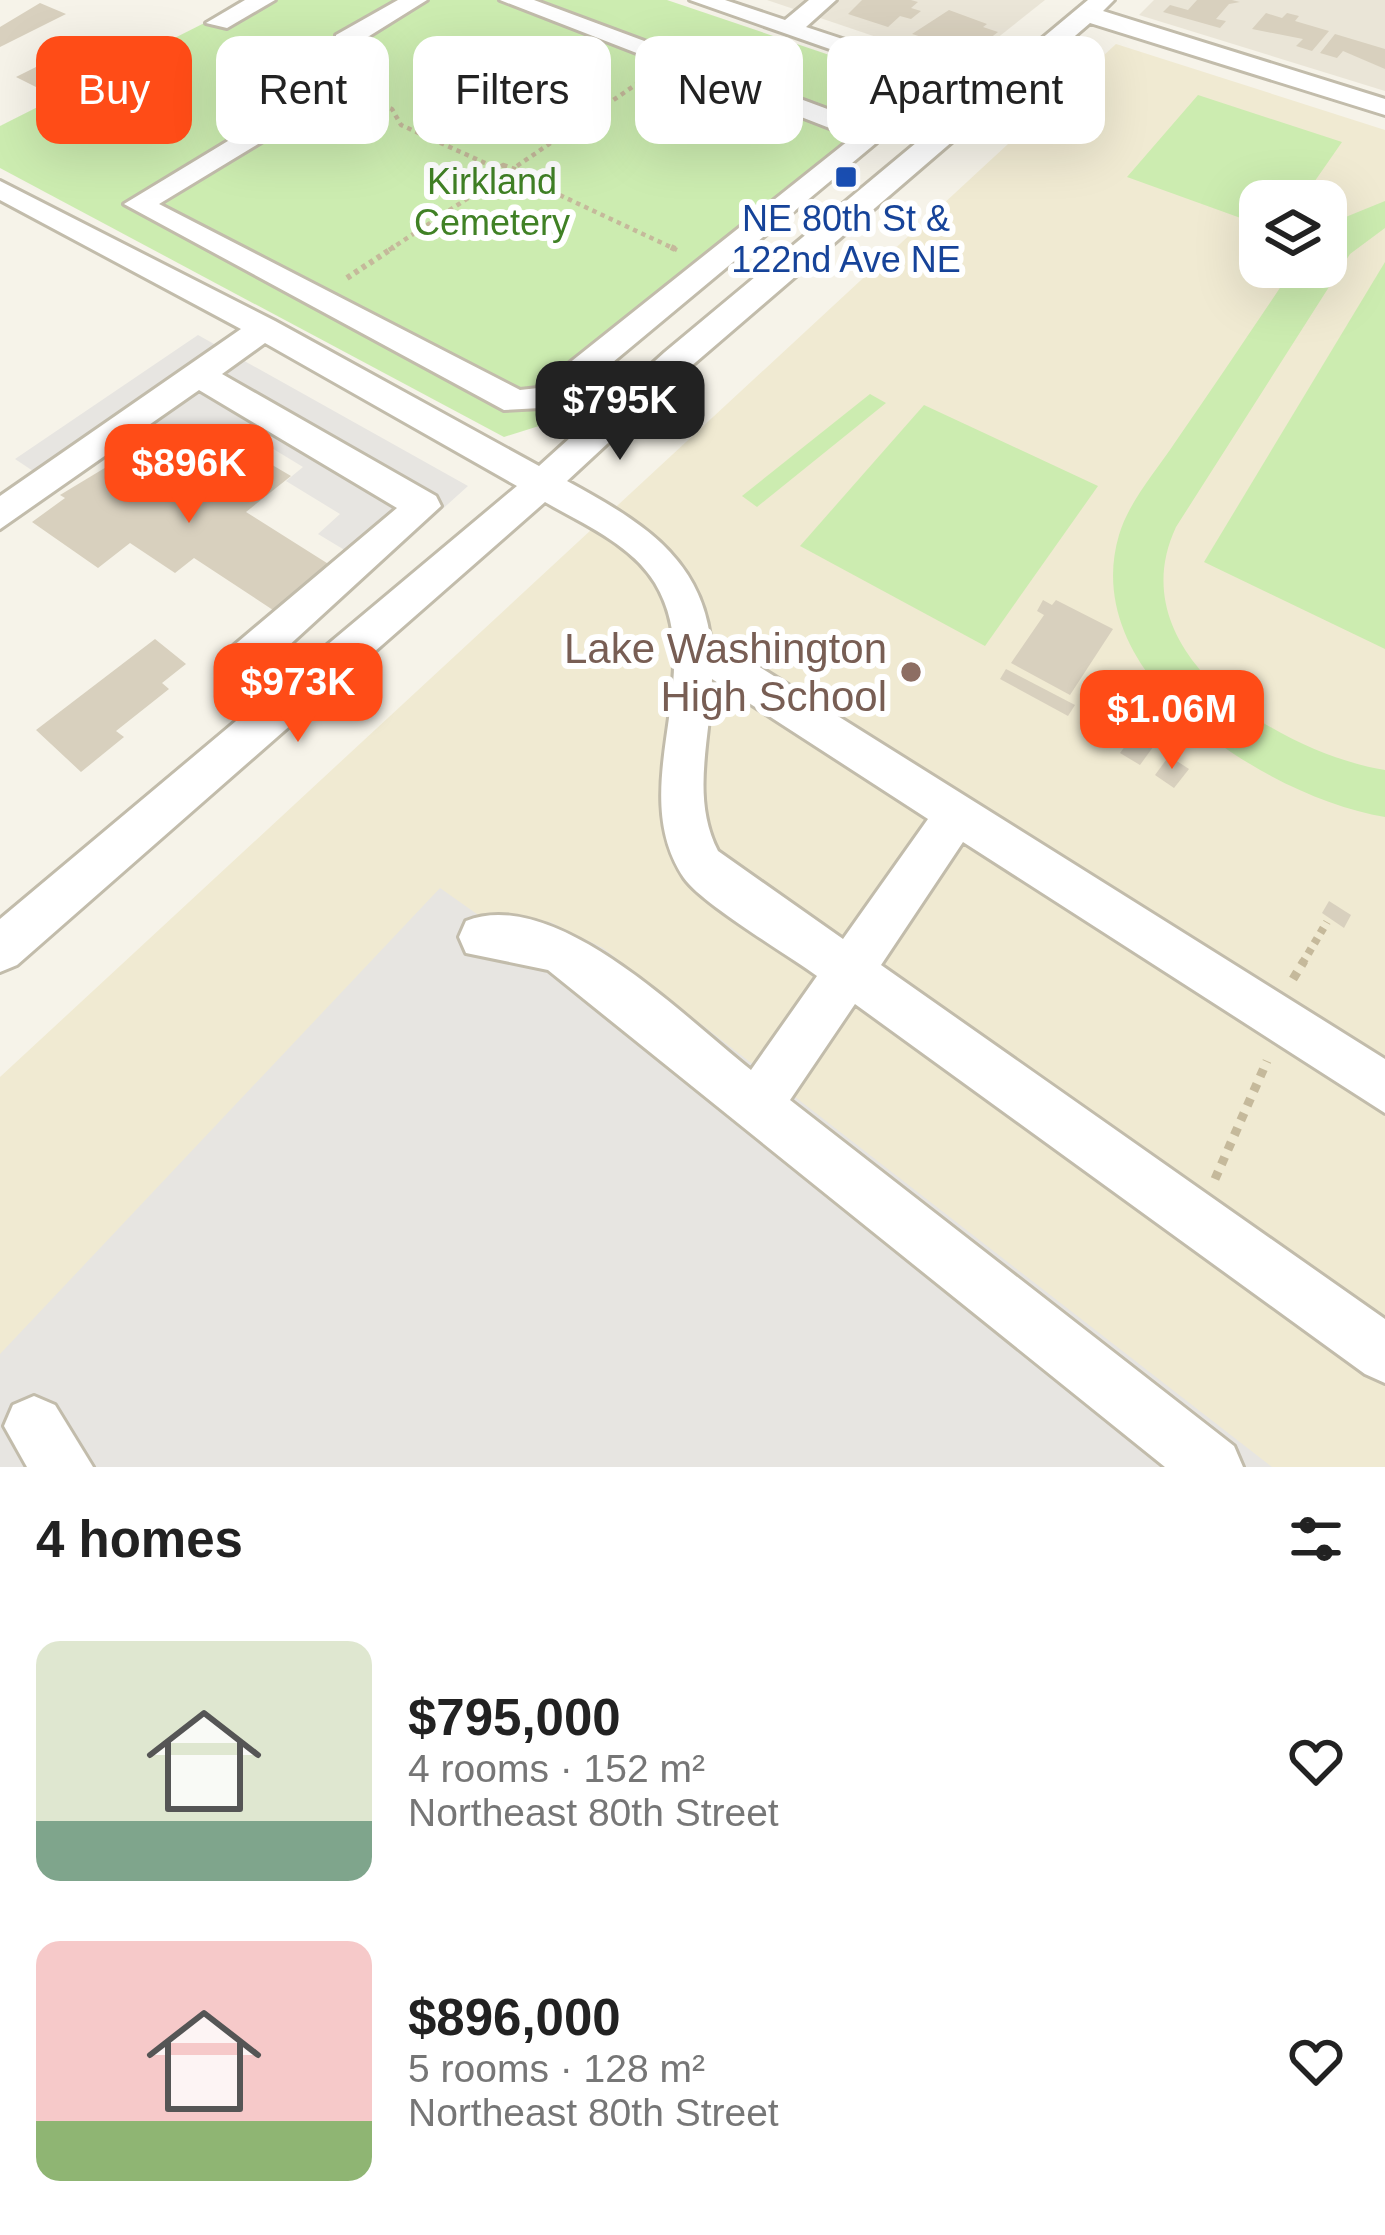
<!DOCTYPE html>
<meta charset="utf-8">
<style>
:root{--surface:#fff;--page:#f6f6f6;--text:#222;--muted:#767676;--accent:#ff4c17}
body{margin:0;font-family:Arial,sans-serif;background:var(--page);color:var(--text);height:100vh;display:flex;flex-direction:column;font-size:45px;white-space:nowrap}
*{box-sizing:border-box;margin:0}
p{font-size:39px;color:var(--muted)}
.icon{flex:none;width:66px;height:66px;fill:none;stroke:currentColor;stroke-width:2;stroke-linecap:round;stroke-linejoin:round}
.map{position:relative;height:1467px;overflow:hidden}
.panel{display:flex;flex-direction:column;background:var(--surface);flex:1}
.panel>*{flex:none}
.banner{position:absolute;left:36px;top:36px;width:1314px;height:108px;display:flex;gap:24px}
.buttons{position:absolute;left:1239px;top:180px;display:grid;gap:24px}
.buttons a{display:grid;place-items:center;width:108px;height:108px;border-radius:24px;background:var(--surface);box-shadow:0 12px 48px #0002;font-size:60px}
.price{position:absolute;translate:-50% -102px;padding:0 27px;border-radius:24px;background:var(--accent);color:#fff;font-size:39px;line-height:78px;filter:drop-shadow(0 3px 6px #0008)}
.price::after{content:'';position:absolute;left:50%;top:72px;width:36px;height:27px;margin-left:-18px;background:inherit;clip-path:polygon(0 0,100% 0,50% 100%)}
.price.active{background:#222;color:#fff}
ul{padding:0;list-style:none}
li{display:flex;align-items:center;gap:36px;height:300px;padding:0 36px}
li span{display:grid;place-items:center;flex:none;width:336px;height:240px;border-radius:24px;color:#555}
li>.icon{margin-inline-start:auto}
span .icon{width:144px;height:144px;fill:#fffc;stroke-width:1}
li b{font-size:51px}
h2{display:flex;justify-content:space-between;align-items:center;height:144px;padding:0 36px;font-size:51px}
.tag{padding:0 42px;border-radius:24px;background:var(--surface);box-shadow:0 12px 48px #0002;font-size:42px;line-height:108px}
.tag.active{background:var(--accent);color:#fff}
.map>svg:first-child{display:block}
.residential{fill:#eae5d7}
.education{fill:#f0ead2;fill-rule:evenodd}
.green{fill:#ccecb0}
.parking{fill:#e7e5e1}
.building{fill:#d8d0be}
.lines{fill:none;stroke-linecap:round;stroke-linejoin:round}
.minor-casing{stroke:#c2bcab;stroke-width:6}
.path-far3{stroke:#c5b99b;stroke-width:4.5;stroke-dasharray:4.5 4.5;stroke-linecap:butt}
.path-far2{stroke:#c5b99b;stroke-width:6;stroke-dasharray:4.5 4.5;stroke-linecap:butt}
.path-far1{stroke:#c5b99b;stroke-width:8;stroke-dasharray:6 6;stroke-linecap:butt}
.path{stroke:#c5b99b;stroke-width:9;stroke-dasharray:8 8;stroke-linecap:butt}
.minor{fill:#fff;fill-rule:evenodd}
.transit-dot{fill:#1a4fb4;stroke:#fff;stroke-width:4.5}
.education-dot{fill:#8d6e63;stroke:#fff;stroke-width:4.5}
.labels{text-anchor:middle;stroke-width:12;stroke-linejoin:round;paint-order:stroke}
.far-park-label{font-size:36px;fill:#408125;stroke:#fff}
.far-transit-label{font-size:36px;fill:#164399;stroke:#fff}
.education-label{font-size:42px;fill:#785e54;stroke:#fff;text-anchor:end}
</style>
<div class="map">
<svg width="1385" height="1467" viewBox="0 0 1385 1467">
<rect width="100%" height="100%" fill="#f6f3e9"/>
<g class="residential">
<polygon points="767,0 1045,0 962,66"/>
<polygon points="1154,0 1385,0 1385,91 1139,15"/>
</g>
<path class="education" d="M 1116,44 L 1385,130 L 1385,1467 L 0,1467 L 0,1077 ZM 1260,201 L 1326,201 L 1326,267 L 1260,267 Z"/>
<g class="green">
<polygon points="250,0 667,0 936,91 539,426 504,437 0,168 0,126"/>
<polygon points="1198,95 1342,142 1301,201 1260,201 1260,225 1127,177"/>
<path d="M 1385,201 L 1385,228 L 1350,254 L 1176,527 C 1117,653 1280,753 1385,770 L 1385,817 C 1267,797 1077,677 1119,535 C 1129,501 1157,470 1176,441 C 1216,383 1255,325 1294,267 L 1326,267 L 1326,225 Z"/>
<polygon points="1385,262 1385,649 1204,562"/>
<polygon points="870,394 886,403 757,507 742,496"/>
<polygon points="924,405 1098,486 985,646 800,546"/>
</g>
<g class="parking">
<polygon points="198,335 468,486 376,569 318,534 340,514 286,481 303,467 242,430 170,486 112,449 57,487 15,459"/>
<polygon points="440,888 484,919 550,922 603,948 1272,1467 0,1467 0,1354"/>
</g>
<g class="building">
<polygon points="862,0 911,0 918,2 911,8 921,11 911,19 900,16 888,27 848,14"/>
<polygon points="1197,0 1232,0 1240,2 1229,4 1216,19 1226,21 1220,28 1163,12 1170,5 1188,10"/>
<polygon points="40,3 66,14 0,47 0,27"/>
<polygon points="949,10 987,24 983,27 998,32 976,49 964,50 912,34"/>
<polygon points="1266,13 1282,18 1287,13 1299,16 1295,21 1329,31 1312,51 1296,46 1303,39 1252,29"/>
<polygon points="1335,34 1385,49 1385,69 1343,51 1337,58 1320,53"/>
<polygon points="112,55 123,61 60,91 48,85 40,89 16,77 48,61 65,70"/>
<polygon points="238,445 291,476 246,512 330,565 276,612 194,558 175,573 130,543 98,568 32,522 65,498 60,495 113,463 169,499"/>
<polygon points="1043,600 1052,605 1056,600 1113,629 1070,695 1011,663 1044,615 1037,611"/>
<polygon points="155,639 186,664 162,683 169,689 116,731 124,737 81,772 36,730"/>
<polygon points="1006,669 1075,705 1068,716 1000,679"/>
<polygon points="1100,712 1120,724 1104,744 1084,732"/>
<polygon points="1134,734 1153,747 1140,765 1120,753"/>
<polygon points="1169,756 1189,769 1174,788 1155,775"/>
<polygon points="1329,901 1351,915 1344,928 1322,913"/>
</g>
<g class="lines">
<g class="minor-casing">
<g id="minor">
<polygon points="245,0 275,0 227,28 206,23"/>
<polygon points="398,0 427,0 358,43 357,84 159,204 520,390 538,388 848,141 845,134 500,0 534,0 865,123 876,143 559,407 504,410 124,204 335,76 336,35"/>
<path d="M 690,0 L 725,0 L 785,20 L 809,0 L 836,0 L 806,27 L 985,86 L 1088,0 L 1114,0 L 1103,11 L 1385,99 L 1385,115 L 1090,23 L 689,368 L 567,481 C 634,518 698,553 710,636 L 1385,1059 L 1385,1113 L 963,842 L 881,965 L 1385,1319 L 1385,1383 L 1365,1374 L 855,1004 L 790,1100 L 1234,1446 L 1243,1467 L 1165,1467 L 548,970 L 466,953 L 459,937 L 466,921 C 555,885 685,1018 751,1070 L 817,976 C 787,954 702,904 684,878 C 623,787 710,674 655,583 C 631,544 583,524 545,502 L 17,965 L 0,972 L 0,919 L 260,701 L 226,659 L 232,647 L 397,508 L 199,390 L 0,529 L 0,496 L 241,329 L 0,200 L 0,181 L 275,321 L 539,466 L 665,352 L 970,98 ZM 265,343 L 517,486 L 289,677 L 273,660 L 441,506 L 436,496 L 222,374 ZM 712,679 L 928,819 L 843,939 L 718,851 C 690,797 711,737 712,679 Z"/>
<polygon points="34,1396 55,1405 93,1467 27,1467 4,1426 13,1405"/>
</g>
</g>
<g class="path-far3">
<polyline points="365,99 392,109 401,125 496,168"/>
<polygon points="503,165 521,171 515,178 497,179 494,171"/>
<polyline points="517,166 644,79"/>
<polyline points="519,176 677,250"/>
<polyline points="389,250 497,179"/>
</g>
<g class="path-far2">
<polyline points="671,247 677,250"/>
<polyline points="347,278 394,247"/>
</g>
<polyline class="path-far1" points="1302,964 1327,922"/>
<g class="path">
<polyline points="1293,979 1304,961"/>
<polyline points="1215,1179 1267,1061"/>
</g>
<use href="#minor" class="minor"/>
</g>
<rect class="transit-dot" x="834" y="165" width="24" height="24" rx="6"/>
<circle class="education-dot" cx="911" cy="672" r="12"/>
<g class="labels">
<g class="far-park-label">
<text x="492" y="194">Kirkland<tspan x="492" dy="41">Cemetery</tspan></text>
</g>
<g class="far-transit-label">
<text x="846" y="231">NE 80th St &amp;<tspan x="846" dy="41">122nd Ave NE</tspan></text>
</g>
<g class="education-label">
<text x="887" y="663">Lake Washington<tspan x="887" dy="48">High School</tspan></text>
</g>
</g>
</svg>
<div class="buttons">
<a><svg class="icon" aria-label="layers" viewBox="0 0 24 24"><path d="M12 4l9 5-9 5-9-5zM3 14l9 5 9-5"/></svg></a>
</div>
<b class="price active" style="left:620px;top:463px">$795K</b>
<b class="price" style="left:189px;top:526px">$896K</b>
<b class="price" style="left:298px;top:745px">$973K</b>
<b class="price" style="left:1172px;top:772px">$1.06M</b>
<div class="banner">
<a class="tag active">Buy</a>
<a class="tag">Rent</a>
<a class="tag">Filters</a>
<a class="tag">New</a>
<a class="tag">Apartment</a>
</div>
</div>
<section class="panel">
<h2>4 homes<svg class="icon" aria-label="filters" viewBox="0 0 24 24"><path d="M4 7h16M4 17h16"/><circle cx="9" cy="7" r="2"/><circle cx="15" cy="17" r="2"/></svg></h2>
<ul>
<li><span style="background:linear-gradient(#dfe7d0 75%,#7fa58c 0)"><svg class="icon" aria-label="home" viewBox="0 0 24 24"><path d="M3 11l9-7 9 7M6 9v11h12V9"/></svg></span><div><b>$795,000</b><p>4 rooms · 152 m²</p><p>Northeast 80th Street</p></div><svg class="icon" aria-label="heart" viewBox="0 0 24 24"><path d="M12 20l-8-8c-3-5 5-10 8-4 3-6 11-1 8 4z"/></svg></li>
<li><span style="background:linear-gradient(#f6c9c9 75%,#8fb573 0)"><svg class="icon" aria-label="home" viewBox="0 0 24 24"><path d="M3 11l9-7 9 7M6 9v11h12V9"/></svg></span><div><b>$896,000</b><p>5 rooms · 128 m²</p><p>Northeast 80th Street</p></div><svg class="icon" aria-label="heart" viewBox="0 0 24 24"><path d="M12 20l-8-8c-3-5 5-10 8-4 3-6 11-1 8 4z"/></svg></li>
</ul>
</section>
